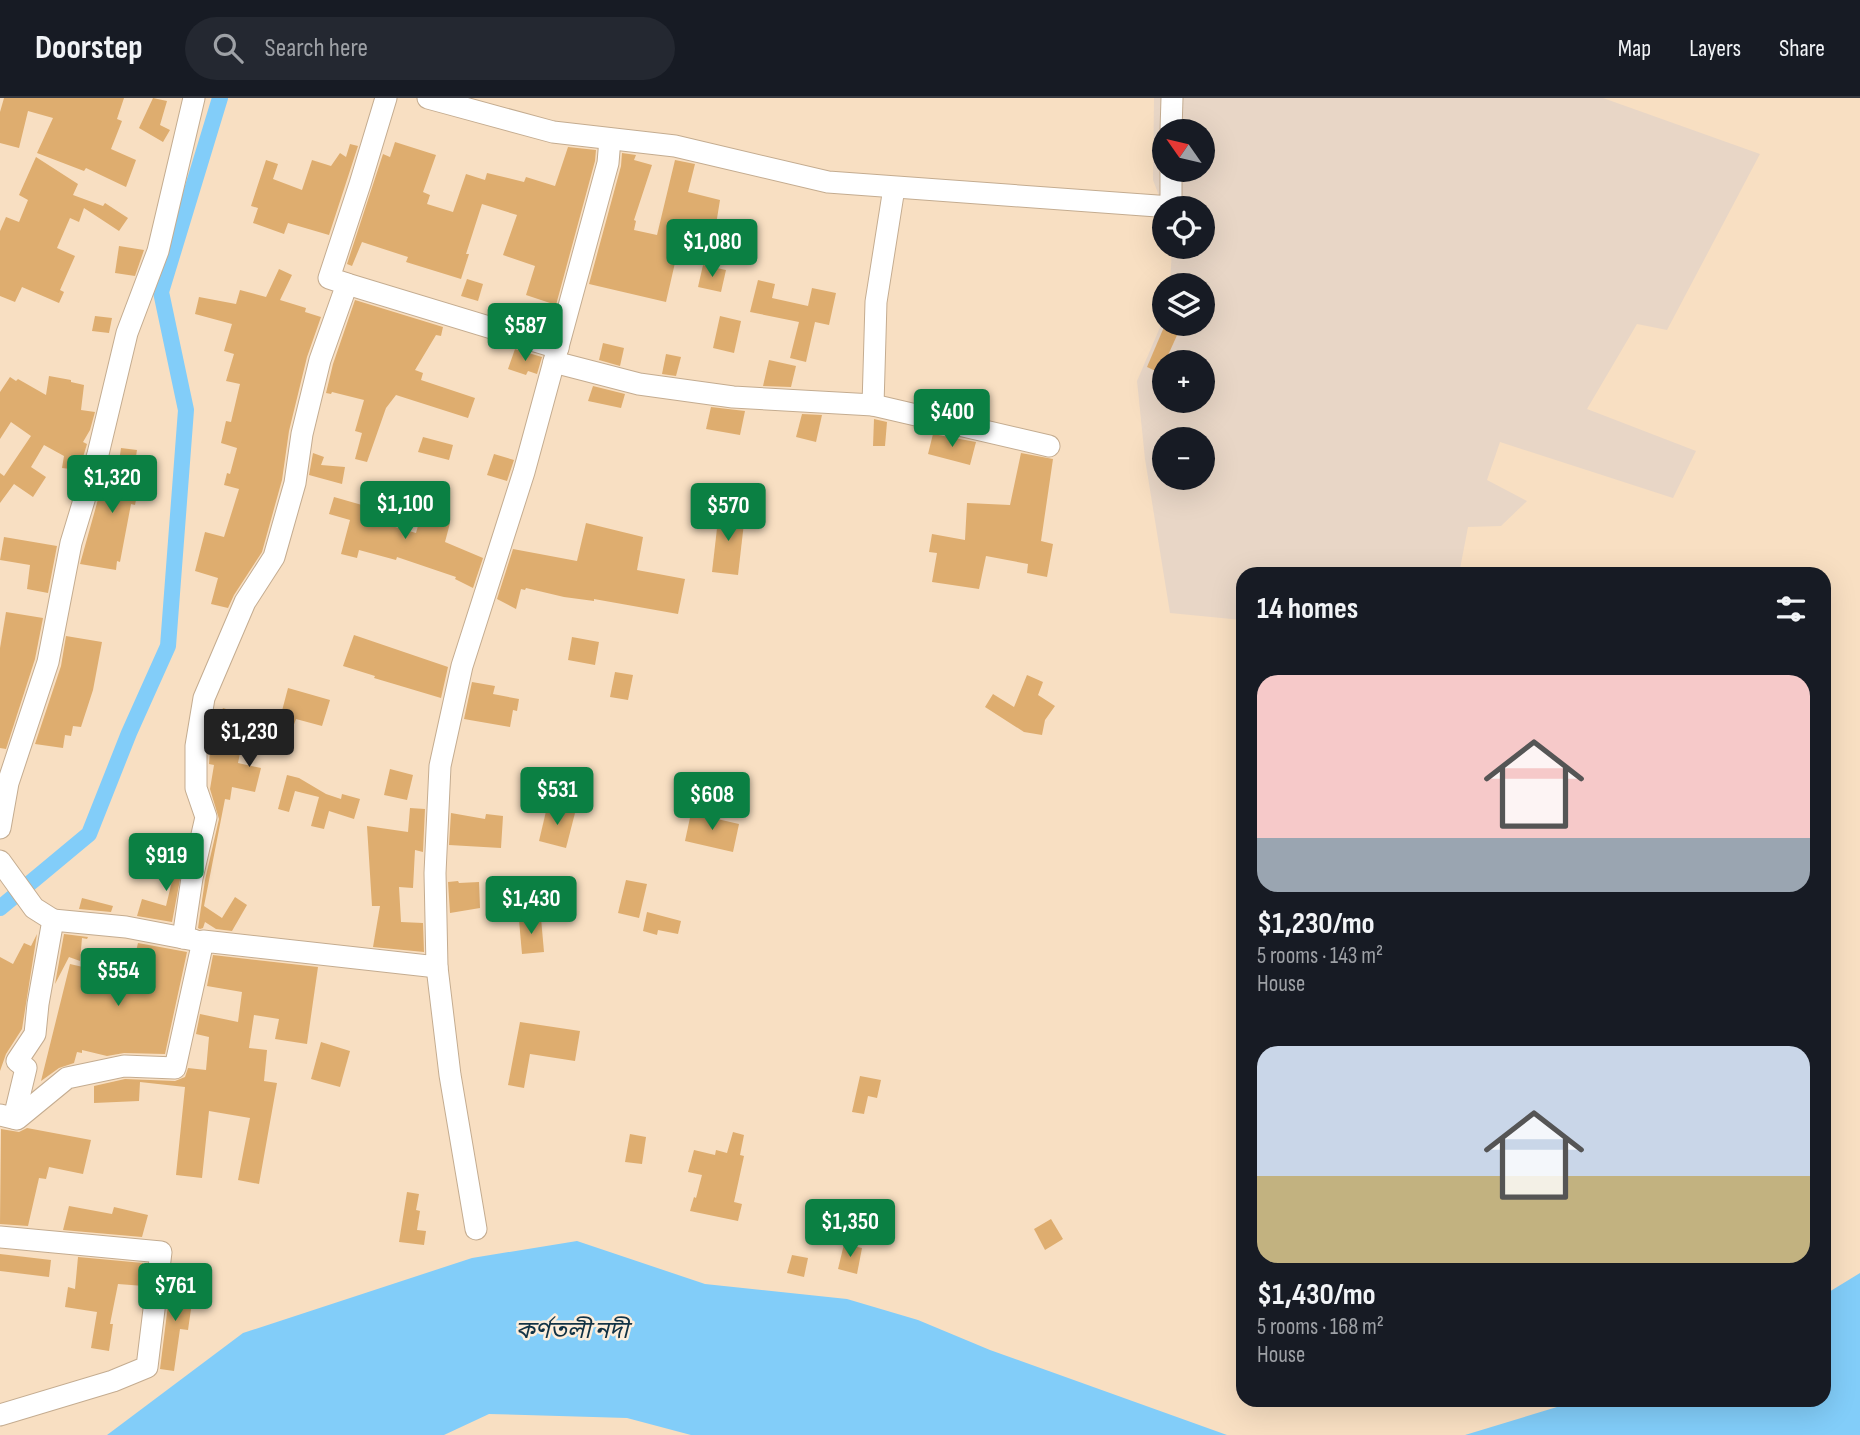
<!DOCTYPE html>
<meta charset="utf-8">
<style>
:root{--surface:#171b24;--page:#242831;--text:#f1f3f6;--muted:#9ea1a6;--line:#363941;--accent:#0b8043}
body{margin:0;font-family:"Sofia Sans Condensed","Noto Sans Bengali",sans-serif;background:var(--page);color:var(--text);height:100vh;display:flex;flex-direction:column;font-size:26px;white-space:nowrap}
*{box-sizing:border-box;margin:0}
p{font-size:23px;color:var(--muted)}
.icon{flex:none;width:38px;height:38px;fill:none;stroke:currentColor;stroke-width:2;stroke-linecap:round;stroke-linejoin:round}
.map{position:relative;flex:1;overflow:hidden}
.details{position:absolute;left:1236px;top:469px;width:595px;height:840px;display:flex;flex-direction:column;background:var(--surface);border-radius:21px;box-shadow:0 7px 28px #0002}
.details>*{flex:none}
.needle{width:46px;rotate:304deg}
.tools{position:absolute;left:1152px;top:21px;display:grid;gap:14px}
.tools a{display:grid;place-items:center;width:63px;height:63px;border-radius:50%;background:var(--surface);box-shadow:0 7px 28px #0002;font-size:35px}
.price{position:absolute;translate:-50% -60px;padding:0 16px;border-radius:7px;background:var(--accent);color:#fff;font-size:23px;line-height:46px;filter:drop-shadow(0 2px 4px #0008)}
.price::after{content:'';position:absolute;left:50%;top:42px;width:21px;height:16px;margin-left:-10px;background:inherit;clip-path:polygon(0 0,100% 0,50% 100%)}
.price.active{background:#222;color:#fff}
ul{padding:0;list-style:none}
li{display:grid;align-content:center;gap:14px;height:371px;padding:0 21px}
li span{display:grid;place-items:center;height:217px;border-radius:21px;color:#555}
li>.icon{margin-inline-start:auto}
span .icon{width:126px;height:126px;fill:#fffc;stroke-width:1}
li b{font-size:30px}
h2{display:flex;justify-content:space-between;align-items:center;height:84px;padding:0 21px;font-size:30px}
header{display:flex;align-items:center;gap:42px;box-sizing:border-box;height:98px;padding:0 35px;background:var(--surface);border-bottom:2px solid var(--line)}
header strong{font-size:33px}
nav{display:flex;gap:38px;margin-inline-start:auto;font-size:24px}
.search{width:490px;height:63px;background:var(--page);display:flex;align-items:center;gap:18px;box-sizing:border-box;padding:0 24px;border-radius:38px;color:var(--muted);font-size:26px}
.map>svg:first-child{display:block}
.industrial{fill:#e8d6c6;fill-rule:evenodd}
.water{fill:#82cdf9}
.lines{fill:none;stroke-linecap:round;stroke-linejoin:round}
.canal{stroke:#82cdf9;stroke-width:16}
.building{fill:#dead6f}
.minor-casing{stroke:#c4ac90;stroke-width:23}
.minor{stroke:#fff;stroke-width:21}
.labels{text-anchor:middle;stroke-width:5;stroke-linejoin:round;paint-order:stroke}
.water-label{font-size:24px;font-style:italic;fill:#113245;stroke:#fdeedc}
</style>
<header>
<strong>Doorstep</strong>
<div class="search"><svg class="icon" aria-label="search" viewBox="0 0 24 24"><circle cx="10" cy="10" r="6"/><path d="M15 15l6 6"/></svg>Search here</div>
<nav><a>Map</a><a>Layers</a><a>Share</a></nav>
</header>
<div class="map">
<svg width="1860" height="1337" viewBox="0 0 1860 1337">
<rect width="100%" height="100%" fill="#f8dfc2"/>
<path class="industrial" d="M 1154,0 L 1603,0 L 1760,56 L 1667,232 L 1637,226 L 1587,311 L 1696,353 L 1673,400 L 1500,344 L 1487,382 L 1527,403 L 1501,428 L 1468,429 L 1459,476 L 1242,476 L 1242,522 L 1170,515 L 1145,361 L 1137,283 L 1164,220 L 1164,226 L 1202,226 L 1202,187 L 1170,187 L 1172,149 L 1202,149 L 1202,110 L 1164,111 L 1153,82 ZM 1164,33 L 1202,33 L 1202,72 L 1164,72 ZM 1164,264 L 1202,264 L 1202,303 L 1164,303 ZM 1164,341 L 1202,341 L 1202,380 L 1164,380 Z"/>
<g class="water">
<polygon points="577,1143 705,1186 847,1201 918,1222 990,1252 1227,1337 691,1337 627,1320 489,1316 444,1337 107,1337 243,1235 472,1160"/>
<polygon points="1860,1175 1860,1337 1465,1337 1580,1302 1824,1302 1824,1197"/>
</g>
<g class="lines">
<polyline class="canal" points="0,810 89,736 129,635 168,548 186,312 161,194 220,0"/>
</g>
<g class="building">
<polygon points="4,0 124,0 117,21 122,23 111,51 136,62 126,89 86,70 84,73 37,55 53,20 28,13 19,50 0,45 0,14"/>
<polygon points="153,0 167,3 160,27 170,32 163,44 139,30"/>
<polygon points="395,44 436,57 423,94 430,97 427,106 453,114 466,76 485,82 487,75 524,84 526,79 555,88 568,49 596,52 595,63 556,207 526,197 535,168 503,157 517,117 482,106 466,156 469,156 461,181 406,164 408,159 362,144 352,168 347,166 383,56 390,59"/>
<polygon points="350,46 358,48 329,137 288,125 284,136 253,125 258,110 251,108 266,62 278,66 273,81 302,92 312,62 331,68 340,55 346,59"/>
<polygon points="622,55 636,57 634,62 652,67 634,122 636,123 634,132 657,137 675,62 695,66 688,94 720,102 714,139 703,136 698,160 677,156 666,204 589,186 621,68"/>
<polygon points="36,59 78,86 73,97 103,108 105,105 128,120 119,133 84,110 79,124 70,120 57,150 75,158 60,192 64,194 59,205 22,189 15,204 0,198 0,133 6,119 19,124 28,102 19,97"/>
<polygon points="119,148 144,152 135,178 115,175"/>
<polygon points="703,167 726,172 721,194 698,189"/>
<polygon points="279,171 292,177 280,202 306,210 305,214 321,219 307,259 289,333 282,382 262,454 234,497 228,510 211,506 218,480 195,473 205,434 224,439 239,391 224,387 227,375 230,376 237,350 221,345 226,323 231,324 240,286 226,283 234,256 224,253 232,226 195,216 199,199 236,206 240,192 266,199"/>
<polygon points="467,181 483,186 478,203 461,198"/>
<polygon points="758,182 775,186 772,200 808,208 812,190 836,195 829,227 815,224 806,264 790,260 799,224 750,214"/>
<polygon points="355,202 443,229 441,238 436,237 415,272 423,275 421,282 475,300 468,320 396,297 386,310 367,364 355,361 362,335 355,333 364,302 332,294 331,296 326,295 333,266"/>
<polygon points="95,218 112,220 109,235 92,233"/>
<polygon points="720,218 741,223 734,255 713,250"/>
<polygon points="1164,229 1178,235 1160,275 1147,269"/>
<polygon points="603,245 624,250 620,268 599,262"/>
<polygon points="515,251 542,259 537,276 528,273 526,277 508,271"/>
<polygon points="666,256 681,259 676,278 662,276"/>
<polygon points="769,262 796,268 791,289 763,288"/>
<polygon points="49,278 71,282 71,284 84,287 81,312 95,314 90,332 83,344 87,346 80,369 79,372 62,370 64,358 44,347 31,369 46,379 33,399 14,386 0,405 0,375 4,378 31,338 11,324 0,341 0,294 10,279 16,283 18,281 46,297"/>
<polygon points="593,288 625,296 621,310 588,303"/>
<polygon points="711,309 745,313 740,337 706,331"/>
<polygon points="802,316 822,317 816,344 796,339"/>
<polygon points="874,321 887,324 885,348 873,348"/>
<polygon points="933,336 976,344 970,367 928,356"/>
<polygon points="423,339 453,347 449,362 418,354"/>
<polygon points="121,350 137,352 131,391 138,392 135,407 131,406 120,464 117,463 116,472 80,466 102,387 109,388 113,363 119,364"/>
<polygon points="313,355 324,359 321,367 345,369 342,386 309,377"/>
<polygon points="1021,355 1053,361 1041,443 1053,446 1047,479 1027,475 1028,466 986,458 979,491 932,484 937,455 929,454 932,436 965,442 967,405 1010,407"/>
<polygon points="494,356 514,362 507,383 487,377"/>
<polygon points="368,392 380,397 371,422 416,435 421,417 450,425 445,444 483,460 473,490 455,481 456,479 397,459 396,462 359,452 357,460 341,456 350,422 329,416 334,399 362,407"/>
<polygon points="719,413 745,416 738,477 712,474"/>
<polygon points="586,425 643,439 637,472 685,481 678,516 594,501 594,503 564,499 526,490 525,492 521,491 516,511 497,501 513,451 577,463"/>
<polygon points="4,439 57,448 48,495 27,491 30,467 0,462"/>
<polygon points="6,514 43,520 35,561 6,651 0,650 0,550"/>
<polygon points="354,537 448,569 441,600 374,580 375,578 343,568"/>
<polygon points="66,538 102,544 93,592 81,629 73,628 71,638 65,637 63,650 35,646 61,568"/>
<polygon points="572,539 599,544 595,567 568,562"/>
<polygon points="615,574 633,577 628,602 610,599"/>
<polygon points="1027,577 1043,584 1038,597 1055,608 1045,622 1042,637 1024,634 985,609 993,596 1014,609"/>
<polygon points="472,584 495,588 493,596 519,601 517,613 513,612 510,629 464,621"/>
<polygon points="288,590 330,602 322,628 296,621 284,654 243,640 238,665 261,670 255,694 232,689 230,702 225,701 204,808 222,820 235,799 247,807 232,833 216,831 205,824 203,830 200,831 198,830 205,782 219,721 210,691 214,667 209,666 211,638 223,610 278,628"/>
<polygon points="390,671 413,677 407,702 384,697"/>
<polygon points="287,677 299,680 326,696 341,701 342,696 360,701 354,721 329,713 324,731 311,728 319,699 295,693 289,714 278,711"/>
<polygon points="547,709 575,715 566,750 539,743"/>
<polygon points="410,710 425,711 423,754 415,752 413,790 399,789 401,824 423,825 424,854 373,849 380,808 372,808 367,728 408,734"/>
<polygon points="451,715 485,721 486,716 503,718 501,750 449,747"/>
<polygon points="691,715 739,726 733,754 685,743"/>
<polygon points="185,738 188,739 172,824 137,818 142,801 166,808 172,783 165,780 169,769 174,771"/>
<polygon points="626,782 647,786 639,820 618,815"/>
<polygon points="458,783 459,785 479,784 480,810 450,815 448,784"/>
<polygon points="82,800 113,808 111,814 79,811"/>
<polygon points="647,814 681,823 678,836 658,832 657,837 643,833"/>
<polygon points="541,820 544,854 522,856 519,822"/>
<polygon points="37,836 22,931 6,956 0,973 0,859 13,866 24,845 31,848"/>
<polygon points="64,836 88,839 87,841 82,840 80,863 69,859 55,886"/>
<polygon points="138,845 187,854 165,956 124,955 107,958 82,952 82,955 77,954 74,965 59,970 41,983 70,866 113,876 114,870 131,874"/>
<polygon points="213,857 318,869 307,946 275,941 279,921 254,917 249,950 267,952 264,983 277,985 259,1086 238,1082 250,1020 209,1013 202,1080 176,1077 185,989 140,984 139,1003 94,1005 94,988 125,981 175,983 185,979 188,970 206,972 209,939 196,936 200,916 238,924 242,894 207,888"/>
<polygon points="520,924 580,933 575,963 530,956 524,990 508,987"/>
<polygon points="321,944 350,953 340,989 311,981"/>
<polygon points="860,978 881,982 877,1000 868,998 864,1016 852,1014"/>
<polygon points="27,1030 91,1042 83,1076 49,1069 46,1081 39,1080 28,1128 0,1126 1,1031 19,1034"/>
<polygon points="733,1034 744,1037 740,1057 744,1058 734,1104 742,1106 738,1123 690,1113 694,1099 696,1100 702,1077 688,1074 694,1052 715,1057 716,1052 727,1055"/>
<polygon points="630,1036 646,1039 642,1066 625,1064"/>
<polygon points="407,1094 419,1096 416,1112 420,1113 417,1132 426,1133 424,1147 399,1144"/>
<polygon points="69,1108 112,1116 114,1109 148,1117 142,1139 63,1132"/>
<polygon points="1051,1121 1063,1141 1045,1152 1034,1131"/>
<polygon points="844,1146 862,1150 857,1176 838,1171"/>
<polygon points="0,1156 51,1162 49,1179 0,1173"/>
<polygon points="792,1157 808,1160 804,1179 787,1175"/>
<polygon points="78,1159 143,1165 143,1176 145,1176 144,1188 118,1186 110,1226 113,1226 109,1253 91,1250 97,1214 65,1209 68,1189 75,1191"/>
<polygon points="171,1183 190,1185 187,1210 191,1211 188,1232 180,1231 174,1273 160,1271"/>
</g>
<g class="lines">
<g class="minor-casing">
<g id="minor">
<polyline points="428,0 553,34 675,48 828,84 1171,109 1171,72"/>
<polyline points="1171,33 1172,0"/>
<polyline points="347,186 558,250"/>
<polyline points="554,264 639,286 733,299 873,307 876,204 894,90"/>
<polyline points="873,307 1049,348"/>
<polyline points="0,730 8,685 48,564 71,445 98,356 127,235 158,153 194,0"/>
<polyline points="0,763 34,810 53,822 38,906 35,936 17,963 26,970 14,1020"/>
<polyline points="53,822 126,829 194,842"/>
<polyline points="183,840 192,780 206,719 196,690 196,648 204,600 245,504 274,459 295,385 302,336 320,262 347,186 329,180 360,86 386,0"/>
<polyline points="437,869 450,977 476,1131"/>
<polyline points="0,1017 17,1021 67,980 124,968 175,970 203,843 437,869 435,775 440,668 462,568 524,374 608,65 610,41"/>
<polyline points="0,1139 161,1154 147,1269 113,1283 0,1317"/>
</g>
</g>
<use href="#minor" class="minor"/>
</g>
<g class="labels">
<g class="water-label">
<text x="572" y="1240">কর্ণতলী নদী</text>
</g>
</g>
</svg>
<div class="tools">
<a><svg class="needle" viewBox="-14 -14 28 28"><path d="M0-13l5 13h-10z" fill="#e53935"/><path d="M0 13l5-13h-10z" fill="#9ea1a6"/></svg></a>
<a><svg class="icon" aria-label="locate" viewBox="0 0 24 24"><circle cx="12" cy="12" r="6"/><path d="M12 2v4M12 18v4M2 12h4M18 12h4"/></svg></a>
<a><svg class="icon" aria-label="layers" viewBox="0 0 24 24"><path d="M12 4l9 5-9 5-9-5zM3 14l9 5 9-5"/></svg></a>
<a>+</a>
<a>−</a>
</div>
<b class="price" style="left:712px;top:181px">$1,080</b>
<b class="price" style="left:525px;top:265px">$587</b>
<b class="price" style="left:952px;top:351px">$400</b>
<b class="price" style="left:112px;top:417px">$1,320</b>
<b class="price" style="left:405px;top:443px">$1,100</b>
<b class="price" style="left:728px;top:445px">$570</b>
<b class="price active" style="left:249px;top:671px">$1,230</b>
<b class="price" style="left:557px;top:729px">$531</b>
<b class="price" style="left:712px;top:734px">$608</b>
<b class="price" style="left:166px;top:795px">$919</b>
<b class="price" style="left:531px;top:838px">$1,430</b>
<b class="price" style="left:118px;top:910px">$554</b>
<b class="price" style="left:850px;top:1161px">$1,350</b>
<b class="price" style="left:175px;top:1225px">$761</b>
<section class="details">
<h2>14 homes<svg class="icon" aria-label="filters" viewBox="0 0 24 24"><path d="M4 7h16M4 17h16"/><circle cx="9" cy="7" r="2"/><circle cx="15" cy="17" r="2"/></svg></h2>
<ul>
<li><span style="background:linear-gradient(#f6c9c9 75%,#9aa5b1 0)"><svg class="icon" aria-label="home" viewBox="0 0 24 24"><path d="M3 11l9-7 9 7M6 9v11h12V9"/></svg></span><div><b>$1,230/mo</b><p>5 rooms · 143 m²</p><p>House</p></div></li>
<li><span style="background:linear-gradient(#c9d6e8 60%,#c2b280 0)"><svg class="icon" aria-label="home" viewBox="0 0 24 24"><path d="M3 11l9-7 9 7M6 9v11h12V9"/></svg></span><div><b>$1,430/mo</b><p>5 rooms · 168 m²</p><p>House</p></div></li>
</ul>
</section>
</div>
